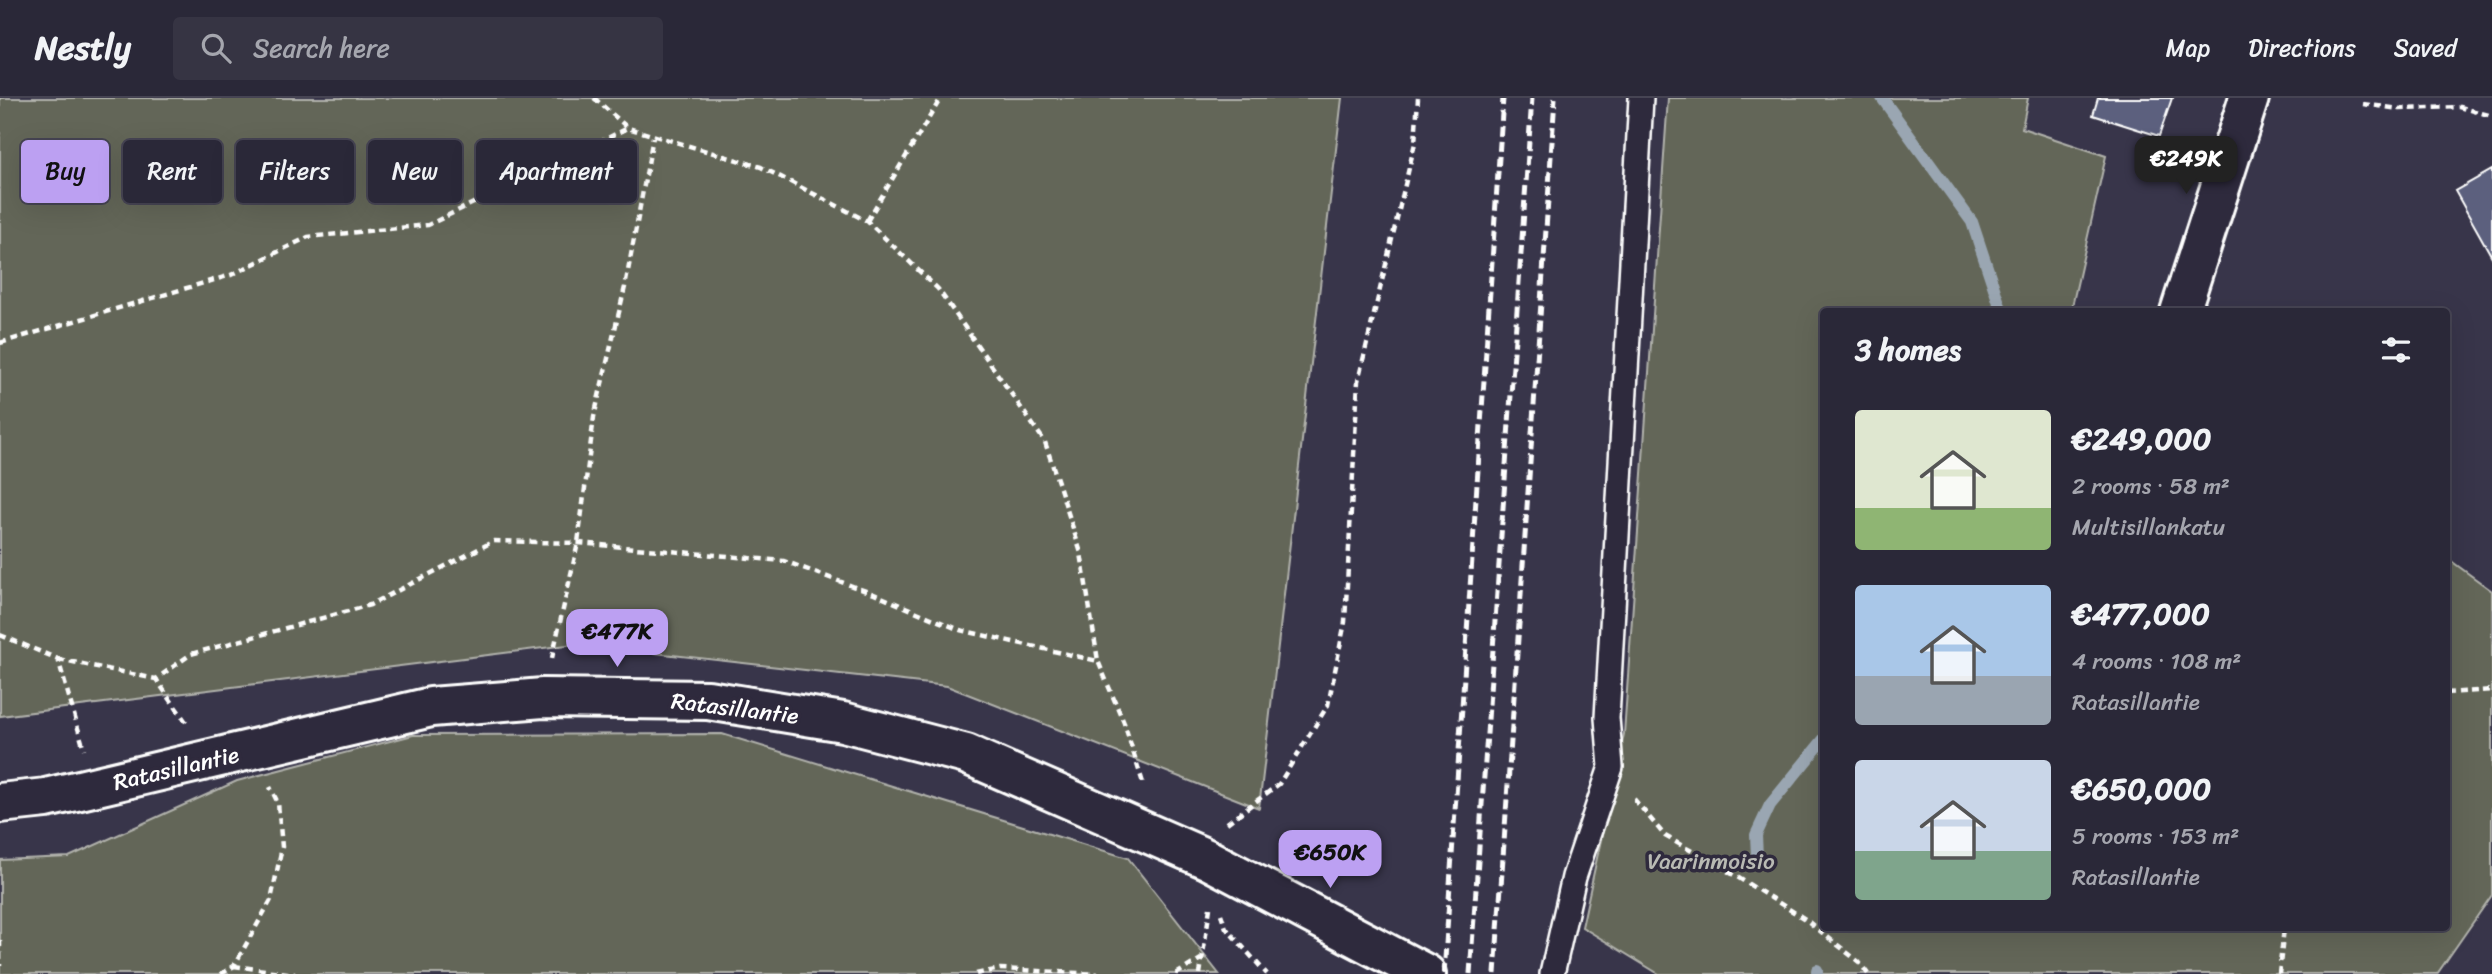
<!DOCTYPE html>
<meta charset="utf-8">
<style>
:root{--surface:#2a2838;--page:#363443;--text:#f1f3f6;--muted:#a5a6ae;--line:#464453;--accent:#bca0f2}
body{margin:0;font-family:Sriracha,sans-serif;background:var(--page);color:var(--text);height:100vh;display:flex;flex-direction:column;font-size:26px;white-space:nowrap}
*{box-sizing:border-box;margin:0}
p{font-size:23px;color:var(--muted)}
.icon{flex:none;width:38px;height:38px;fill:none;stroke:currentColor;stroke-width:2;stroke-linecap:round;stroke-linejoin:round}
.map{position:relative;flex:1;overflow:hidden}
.details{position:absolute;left:1820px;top:210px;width:630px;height:623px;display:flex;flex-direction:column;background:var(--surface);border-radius:7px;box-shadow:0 7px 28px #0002,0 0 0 2px var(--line)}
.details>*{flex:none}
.hud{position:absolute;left:21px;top:42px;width:665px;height:63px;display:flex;gap:14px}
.price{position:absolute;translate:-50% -60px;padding:0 16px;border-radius:14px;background:var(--accent);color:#111;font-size:23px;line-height:46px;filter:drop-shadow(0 2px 4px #0008)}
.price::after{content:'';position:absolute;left:50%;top:42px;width:21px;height:16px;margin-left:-10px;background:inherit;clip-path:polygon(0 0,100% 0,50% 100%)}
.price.on{background:#222;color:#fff}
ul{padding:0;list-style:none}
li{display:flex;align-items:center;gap:21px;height:175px;padding:0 35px}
li span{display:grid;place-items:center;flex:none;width:196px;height:140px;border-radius:7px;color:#555}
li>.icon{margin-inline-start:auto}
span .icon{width:84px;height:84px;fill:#fffc;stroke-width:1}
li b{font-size:30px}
h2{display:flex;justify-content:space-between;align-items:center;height:84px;padding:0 35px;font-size:30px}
.pill{padding:0 24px;border-radius:7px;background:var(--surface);box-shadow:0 7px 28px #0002,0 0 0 2px var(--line);font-size:24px;line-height:63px}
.pill.on{background:var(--accent);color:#111}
header{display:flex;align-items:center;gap:42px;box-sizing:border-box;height:98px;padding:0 35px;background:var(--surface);border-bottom:2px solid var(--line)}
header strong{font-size:33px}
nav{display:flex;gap:38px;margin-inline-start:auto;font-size:24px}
.search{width:490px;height:63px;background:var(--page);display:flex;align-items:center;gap:18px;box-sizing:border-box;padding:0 24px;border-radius:7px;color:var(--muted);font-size:26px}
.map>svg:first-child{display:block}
.green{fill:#636658;stroke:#b1b2ac;stroke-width:2}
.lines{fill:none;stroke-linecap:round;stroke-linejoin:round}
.stream{stroke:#9aa6b2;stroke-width:12}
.building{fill:#5c617e;stroke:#fff;stroke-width:2}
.lane-casing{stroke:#fff;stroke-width:28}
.street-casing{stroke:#fff;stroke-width:44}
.path{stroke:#fff;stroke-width:4.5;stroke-dasharray:7 5;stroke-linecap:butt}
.lane{stroke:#2f2a3d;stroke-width:23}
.street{stroke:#2f2a3d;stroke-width:38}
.rail{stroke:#fff;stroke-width:5;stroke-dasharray:10 5;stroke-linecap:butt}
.labels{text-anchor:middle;stroke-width:7;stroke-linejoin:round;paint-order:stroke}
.street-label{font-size:23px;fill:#fff;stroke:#2f2a3d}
.park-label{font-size:23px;fill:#b9bab4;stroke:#2f2a3d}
</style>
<header>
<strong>Nestly</strong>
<div class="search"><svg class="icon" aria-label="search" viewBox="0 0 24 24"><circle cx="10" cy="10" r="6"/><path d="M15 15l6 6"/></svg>Search here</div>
<nav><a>Map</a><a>Directions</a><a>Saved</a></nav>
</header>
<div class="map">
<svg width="2492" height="876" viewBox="0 0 2492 876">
<rect width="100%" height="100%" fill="#38354a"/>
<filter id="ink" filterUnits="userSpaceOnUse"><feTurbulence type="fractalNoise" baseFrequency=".0143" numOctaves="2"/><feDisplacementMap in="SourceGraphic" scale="14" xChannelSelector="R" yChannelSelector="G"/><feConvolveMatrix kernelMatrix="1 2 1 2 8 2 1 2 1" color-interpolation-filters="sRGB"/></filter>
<g filter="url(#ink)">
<g class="green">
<polygon points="0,0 1342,0 1259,710 947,588 575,546 0,618"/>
<polygon points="1668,0 2028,0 2022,30 2106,58 2071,213 1824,214 1824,830 2446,830 2447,460 2492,493 2492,797 2437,876 1659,876 1582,829 1624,636"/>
<polygon points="722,636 1128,760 1219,876 0,876 0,762 69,759 237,683 413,637"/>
</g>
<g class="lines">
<g class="stream">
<polyline points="1882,0 1972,124 2002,214"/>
<polyline points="1757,759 1756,737 1770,707 1824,641"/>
<polyline points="1817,872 1817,876"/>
</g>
</g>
<g class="building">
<polygon points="2098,0 2172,0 2159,38 2093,17"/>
<polygon points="2492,72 2492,159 2455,93"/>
</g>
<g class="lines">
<g class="lane-casing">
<polyline id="lane" points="1552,876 1574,779 1611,669 1607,620 1641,0"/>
</g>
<g class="street-casing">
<g id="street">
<polyline points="2180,214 2249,0"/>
<polyline points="0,705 46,700 431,609 543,600 708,602 843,624 966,656 1207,761 1426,876"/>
</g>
</g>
<g class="path">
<polyline points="594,0 628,30 761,69 867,123 938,191 1045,344 1081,455 1098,563 1124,625 1144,688"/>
<polyline points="2363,6 2400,11 2460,9 2492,18"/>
<polyline points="867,123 941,0"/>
<polyline points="0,245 231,177 308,139 428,127 628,30"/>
<polyline points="0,537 58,561 84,651"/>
<polyline points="552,560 578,445 594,319 625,189 653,39"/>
<polyline points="58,561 156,581"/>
<polyline points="2446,595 2492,592"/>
<polyline points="186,624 156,581 191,556 370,507 494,443 578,445 784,463 874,496 960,532 1098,563"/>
<polyline points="1634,701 1665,738 1729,774 1805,821 1859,864 1868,876"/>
<polyline points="1227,725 1279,686 1328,607 1345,524 1358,283 1415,45 1418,0"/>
<polyline points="1221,816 1226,830 1267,876"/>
<polyline points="0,842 0,868"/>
<polyline points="234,868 295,876"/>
<polyline points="221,876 234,868 271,802 282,749 278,705 270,689"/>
<polyline points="976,876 1000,871 1098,876"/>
<polyline points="1176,876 1201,861"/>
<polyline points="1200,876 1210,810"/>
<polyline points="2279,876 2284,830"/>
</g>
<use href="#lane" class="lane"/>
<use href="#street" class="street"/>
<g class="rail">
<polyline points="1444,876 1503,0"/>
<polyline points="1470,876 1532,0"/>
<polyline points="1495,876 1555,0"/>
</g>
</g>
</g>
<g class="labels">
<g class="street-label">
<text transform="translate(735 610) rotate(7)" y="8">Ratasillantie</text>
<text transform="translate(176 670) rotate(-13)" y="8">Ratasillantie</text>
</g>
<g class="park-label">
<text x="1711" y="771">Vaarinmoisio</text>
</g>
</g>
</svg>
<b class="price on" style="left:2186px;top:98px">€249K</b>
<b class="price" style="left:617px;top:571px">€477K</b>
<b class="price" style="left:1330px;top:792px">€650K</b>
<div class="hud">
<a class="pill on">Buy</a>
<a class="pill">Rent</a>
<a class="pill">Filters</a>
<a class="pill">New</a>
<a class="pill">Apartment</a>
</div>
<section class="details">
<h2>3 homes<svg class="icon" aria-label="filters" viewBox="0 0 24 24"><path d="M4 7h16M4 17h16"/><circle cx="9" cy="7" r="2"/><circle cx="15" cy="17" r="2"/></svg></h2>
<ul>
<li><span style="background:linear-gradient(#dfe7d0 70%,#8fb573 0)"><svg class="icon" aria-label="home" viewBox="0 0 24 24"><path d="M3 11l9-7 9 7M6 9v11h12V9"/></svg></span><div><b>€249,000</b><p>2 rooms · 58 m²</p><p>Multisillankatu</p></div></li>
<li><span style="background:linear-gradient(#a9c7e8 65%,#9aa5b1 0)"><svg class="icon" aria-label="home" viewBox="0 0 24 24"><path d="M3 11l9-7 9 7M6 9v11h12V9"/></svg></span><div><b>€477,000</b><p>4 rooms · 108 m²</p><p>Ratasillantie</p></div></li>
<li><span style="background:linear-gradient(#c9d6e8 65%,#7fa58c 0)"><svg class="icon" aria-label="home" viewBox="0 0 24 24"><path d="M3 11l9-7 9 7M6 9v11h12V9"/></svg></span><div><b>€650,000</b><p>5 rooms · 153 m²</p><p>Ratasillantie</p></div></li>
</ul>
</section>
</div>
